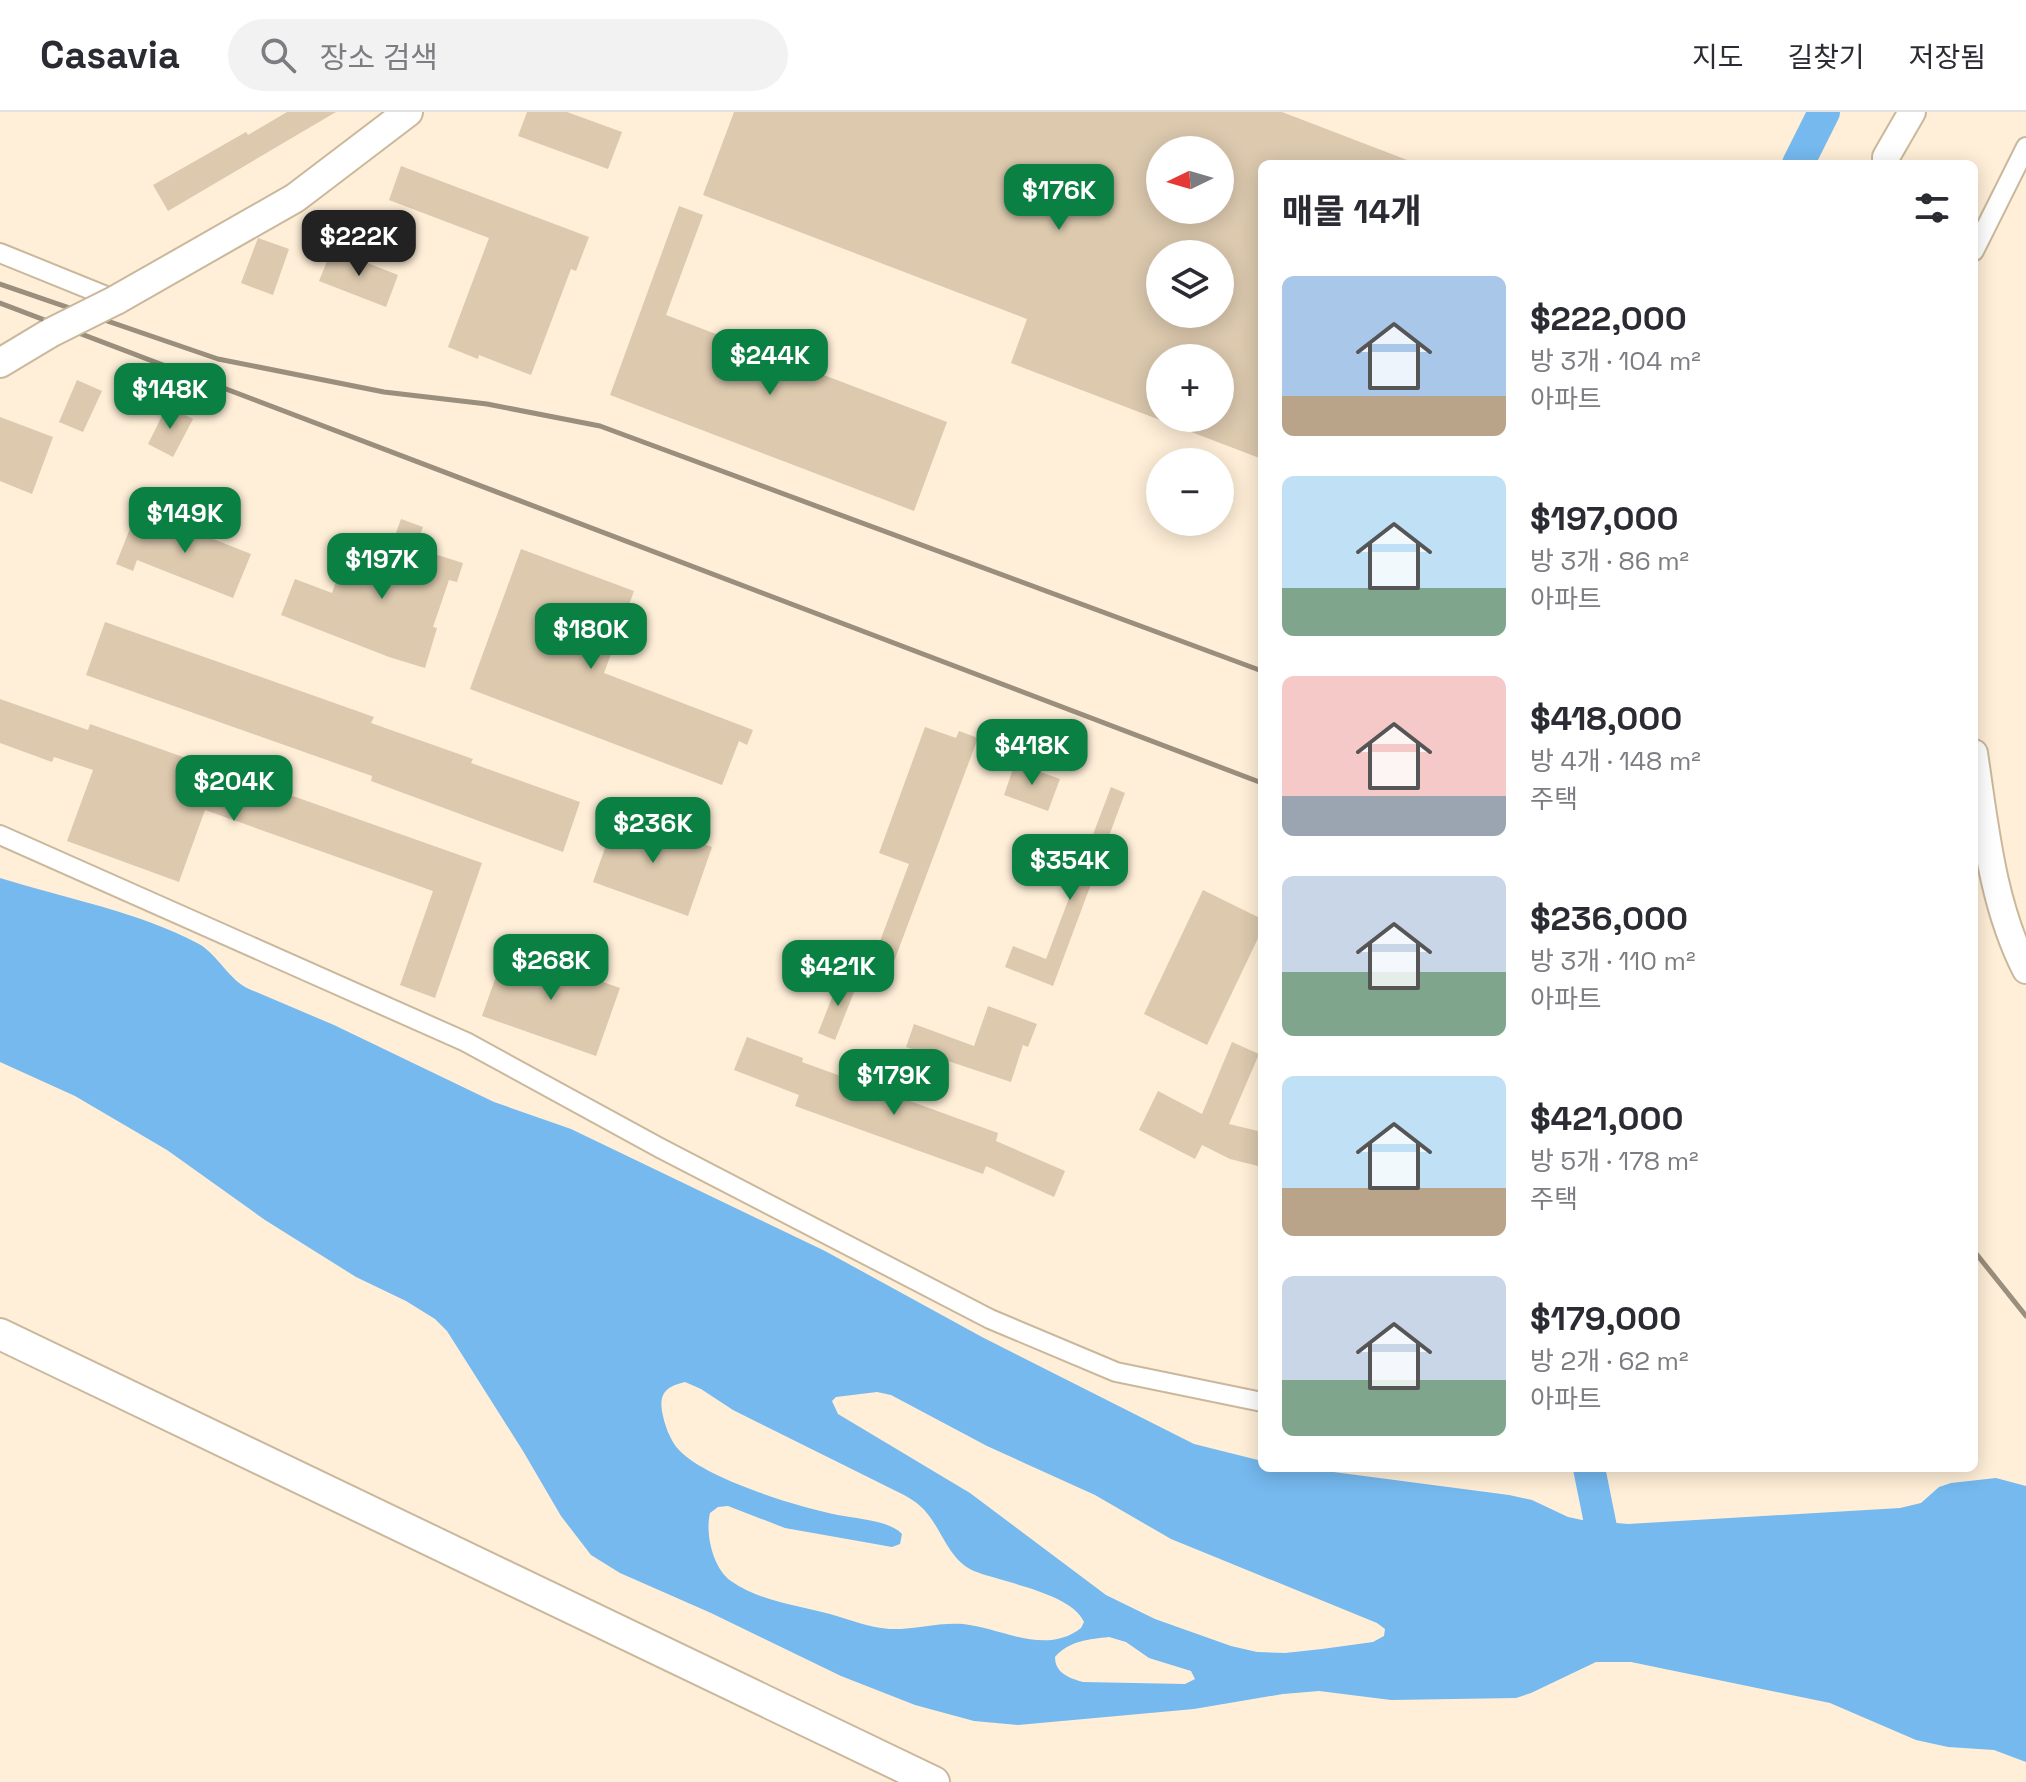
<!DOCTYPE html>
<html lang="ko">
<meta charset="utf-8">
<style>
:root{--surface:#fff;--page:#f2f2f3;--text:#2b2b33;--muted:#7c7c81;--line:#e1e1e2;--accent:#0b8043}
body{margin:0;font-family:"Space Grotesk","Noto Sans KR",sans-serif;background:var(--page);color:var(--text);height:100vh;display:flex;flex-direction:column;font-size:30px;white-space:nowrap}
*{box-sizing:border-box;margin:0}
p{font-size:26px;color:var(--muted)}
.icon{flex:none;width:44px;height:44px;fill:none;stroke:currentColor;stroke-width:2;stroke-linecap:round;stroke-linejoin:round}
.map{position:relative;flex:1;overflow:hidden}
.panel{position:absolute;left:1258px;top:48px;width:720px;height:1312px;display:flex;flex-direction:column;background:var(--surface);border-radius:12px;box-shadow:0 4px 20px #0003}
.panel>*{flex:none}
.needle{width:52px;rotate:265deg}
.tools{position:absolute;left:1146px;top:24px;display:grid;gap:16px}
.tools a{display:grid;place-items:center;width:88px;height:88px;border-radius:50%;background:var(--surface);box-shadow:0 4px 20px #0003;font-size:40px}
.price{position:absolute;translate:-50% -68px;padding:0 18px;border-radius:16px;background:var(--accent);color:#fff;font-size:26px;line-height:52px;filter:drop-shadow(0 2px 4px #0008)}
.price::after{content:'';position:absolute;left:50%;top:48px;width:24px;height:18px;margin-left:-12px;background:inherit;clip-path:polygon(0 0,100% 0,50% 100%)}
.price.selected{background:#222;color:#fff}
ul{padding:0;list-style:none}
li{display:flex;align-items:center;gap:24px;height:200px;padding:0 24px}
li span{display:grid;place-items:center;flex:none;width:224px;height:160px;border-radius:12px;color:#555}
li>.icon{margin-inline-start:auto}
span .icon{width:96px;height:96px;fill:#fffc;stroke-width:1}
li b{font-size:34px}
h2{display:flex;justify-content:space-between;align-items:center;height:96px;padding:0 24px;font-size:34px}
header{display:flex;align-items:center;gap:48px;box-sizing:border-box;height:112px;padding:0 40px;background:var(--surface);border-bottom:2px solid var(--line)}
header strong{font-size:38px}
nav{display:flex;gap:44px;margin-inline-start:auto;font-size:28px}
.search{width:560px;height:72px;background:var(--page);display:flex;align-items:center;gap:20px;box-sizing:border-box;padding:0 28px;border-radius:44px;color:var(--muted);font-size:30px}
.map>svg:first-child{display:block}
.water{fill:#75b9ef;fill-rule:evenodd}
.lines{fill:none;stroke-linecap:round;stroke-linejoin:round}
.river{stroke:#75b9ef;stroke-width:32}
.building{fill:#dcc9ae;fill-rule:evenodd}
.minor-casing{stroke:#cab89c;stroke-width:22}
.secondary-casing{stroke:#cab89c;stroke-width:30}
.primary-casing{stroke:#cab89c;stroke-width:32}
.trunk-casing{stroke:#cab89c;stroke-width:34}
.minor{stroke:#fff;stroke-width:18}
.secondary{stroke:#fff;stroke-width:26}
.primary{stroke:#fff;stroke-width:28}
.trunk{stroke:#fff;stroke-width:30}
.rail{stroke:#9a8e7d;stroke-width:5}
.primary-bridge-casing{stroke:#cab89c;stroke-width:32;stroke-linecap:butt}
.primary-bridge{stroke:#fff;stroke-width:28}
</style>
<header>
<strong>Casavia</strong>
<div class="search"><svg class="icon" aria-label="search" viewBox="0 0 24 24"><circle cx="10" cy="10" r="6"/><path d="M15 15l6 6"/></svg>장소 검색</div>
<nav><a>지도</a><a>길찾기</a><a>저장됨</a></nav>
</header>
<div class="map">
<svg width="2026" height="1670" viewBox="0 0 2026 1670">
<rect width="100%" height="100%" fill="#ffefd8"/>
<path class="water" d="M 0,766 C 67,787 137,799 199,832 C 219,844 228,867 249,877 L 334,913 L 494,990 L 571,1017 L 825,1139 L 982,1225 L 1194,1332 L 1262,1349 L 1262,1356 L 1303,1356 L 1509,1383 L 1532,1388 L 1568,1405 L 1582,1408 L 1628,1412 L 1900,1396 L 1921,1391 L 1939,1375 L 1951,1371 L 1996,1366 L 2026,1374 L 2026,1650 L 1994,1638 L 1948,1635 L 1916,1628 L 1830,1591 L 1631,1550 L 1596,1550 L 1531,1581 L 1516,1586 L 1391,1588 L 1319,1579 L 1283,1582 L 1194,1597 L 1018,1613 L 974,1609 L 915,1593 L 841,1564 L 711,1501 L 620,1461 L 591,1443 L 561,1404 L 523,1339 L 447,1219 L 435,1207 L 406,1189 L 356,1165 L 265,1108 L 167,1038 L 75,984 L 0,950 ZM 685,1270 L 701,1277 L 733,1298 L 904,1383 C 909,1386 915,1389 919,1393 C 941,1411 946,1447 974,1459 C 1001,1470 1072,1481 1084,1510 L 1081,1516 C 1045,1544 1002,1516 963,1512 C 938,1510 914,1518 889,1517 C 868,1515 850,1508 830,1502 C 798,1493 759,1489 731,1469 C 713,1456 705,1422 710,1401 L 718,1395 L 728,1394 L 785,1416 L 892,1435 L 900,1432 L 902,1422 C 889,1408 857,1407 838,1403 C 798,1395 706,1367 679,1338 C 670,1329 664,1311 662,1299 C 659,1280 668,1274 685,1270 ZM 877,1280 L 891,1283 L 987,1334 L 1095,1383 L 1171,1427 L 1377,1511 L 1385,1517 L 1384,1524 L 1373,1530 L 1322,1537 L 1285,1541 L 1257,1540 L 1231,1534 L 1155,1507 L 1106,1483 L 970,1381 L 838,1302 L 832,1289 L 836,1285 ZM 1109,1525 L 1126,1530 L 1149,1546 L 1191,1559 L 1195,1567 L 1185,1572 L 1083,1570 C 1069,1566 1055,1561 1055,1545 C 1068,1529 1090,1527 1109,1525 Z"/>
<g class="lines">
<g class="river">
<polyline points="1798,52 1824,0"/>
<polyline points="1589,1356 1609,1455"/>
</g>
</g>
<g class="building">
<polygon points="287,0 336,0 168,99 153,73 246,20 248,23"/>
<polygon points="527,0 567,0 622,20 608,57 518,24"/>
<path d="M 734,0 L 1282,0 L 1415,51 L 1262,52 L 1262,347 L 1011,251 L 1027,207 L 703,83 ZM 1160,38 L 1220,38 L 1220,98 L 1160,98 ZM 1160,142 L 1220,142 L 1220,202 L 1160,202 ZM 1160,246 L 1220,246 L 1220,306 L 1160,306 Z"/>
<polygon points="401,54 589,125 576,159 571,157 531,263 479,243 478,247 448,235 489,126 389,88"/>
<polygon points="679,94 703,103 666,203 947,310 914,399 610,283"/>
<polygon points="258,126 289,137 273,183 241,171"/>
<polygon points="332,137 398,163 386,195 319,169"/>
<polygon points="77,268 102,279 83,320 59,310"/>
<polygon points="167,294 193,307 173,345 148,332"/>
<polygon points="0,305 53,325 32,382 0,369"/>
<polygon points="135,404 161,414 163,407 251,442 233,486 137,448 133,459 116,452"/>
<polygon points="401,407 423,415 415,436 463,451 457,470 449,468 433,515 437,516 425,556 389,545 281,503 295,467 332,481 342,452 380,466"/>
<polygon points="521,437 634,479 604,561 753,618 747,633 739,629 722,673 470,577"/>
<polygon points="105,510 374,605 371,611 473,647 471,651 580,690 563,740 371,669 372,664 86,563"/>
<polygon points="0,587 88,618 90,612 482,751 435,886 400,873 433,779 205,698 179,770 67,729 93,658 54,645 52,650 0,631"/>
<polygon points="925,615 956,626 959,619 978,626 890,860 871,853 909,752 879,741"/>
<polygon points="1015,651 1060,667 1048,699 1004,683"/>
<polygon points="1111,675 1125,681 1053,874 1005,855 1013,834 1046,847"/>
<polygon points="617,702 712,735 688,804 593,770"/>
<polygon points="1203,778 1262,807 1262,818 1207,933 1144,902"/>
<polygon points="506,836 620,876 596,944 482,904"/>
<polygon points="841,863 858,870 835,928 818,921"/>
<polygon points="988,894 1037,912 1028,935 1023,933 1011,970 906,935 914,912 974,934"/>
<polygon points="747,925 803,946 802,950 998,1021 996,1029 1065,1059 1054,1085 986,1054 983,1062 795,994 799,983 734,958"/>
<polygon points="1232,930 1259,942 1229,1012 1262,1020 1262,1055 1230,1047 1202,1033 1195,1047 1139,1018 1158,979 1202,1002"/>
</g>
<g class="lines">
<g class="minor-casing">
<g id="minor">
<polyline points="1974,139 2026,35"/>
<polyline points="0,141 116,188"/>
<polyline points="0,723 466,930 660,1036 990,1207 1116,1260 1262,1290"/>
</g>
</g>
<g class="secondary-casing">
<g id="secondary">
<polyline points="1886,52 1886,45 1912,0"/>
<path d="M 1974,641 C 1985,714 1992,792 2026,858"/>
</g>
</g>
<g class="primary-casing">
<g id="primary">
<polyline points="116,188 295,86 408,0"/>
<polyline points="0,251 50,221"/>
</g>
</g>
<g class="trunk-casing">
<polyline id="trunk" points="0,1222 934,1670"/>
</g>
<use href="#minor" class="minor"/>
<use href="#secondary" class="secondary"/>
<use href="#primary" class="primary"/>
<use href="#trunk" class="trunk"/>
<g class="rail">
<polyline points="0,172 218,247 384,280 487,292 600,314 1262,559"/>
<polyline points="0,191 1262,671"/>
<polyline points="1974,1139 2026,1204"/>
</g>
<g class="primary-bridge-casing">
<polyline id="primary-bridge" points="50,221 116,188"/>
</g>
<use href="#primary-bridge" class="primary-bridge"/>
</g>
</svg>
<div class="tools">
<a><svg class="needle" viewBox="-14 -14 28 28"><path d="M0-13l5 13h-10z" fill="#e53935"/><path d="M0 13l5-13h-10z" fill="#7c7c81"/></svg></a>
<a><svg class="icon" aria-label="layers" viewBox="0 0 24 24"><path d="M12 4l9 5-9 5-9-5zM3 14l9 5 9-5"/></svg></a>
<a>+</a>
<a>−</a>
</div>
<b class="price" style="left:1059px;top:120px">$176K</b>
<b class="price selected" style="left:359px;top:166px">$222K</b>
<b class="price" style="left:770px;top:285px">$244K</b>
<b class="price" style="left:170px;top:319px">$148K</b>
<b class="price" style="left:185px;top:443px">$149K</b>
<b class="price" style="left:382px;top:489px">$197K</b>
<b class="price" style="left:591px;top:559px">$180K</b>
<b class="price" style="left:1032px;top:675px">$418K</b>
<b class="price" style="left:234px;top:711px">$204K</b>
<b class="price" style="left:653px;top:753px">$236K</b>
<b class="price" style="left:1070px;top:790px">$354K</b>
<b class="price" style="left:551px;top:890px">$268K</b>
<b class="price" style="left:838px;top:896px">$421K</b>
<b class="price" style="left:894px;top:1005px">$179K</b>
<section class="panel">
<h2>매물 14개<svg class="icon" aria-label="filters" viewBox="0 0 24 24"><path d="M4 7h16M4 17h16"/><circle cx="9" cy="7" r="2"/><circle cx="15" cy="17" r="2"/></svg></h2>
<ul>
<li><span style="background:linear-gradient(#a9c7e8 75%,#b9a48a 0)"><svg class="icon" aria-label="home" viewBox="0 0 24 24"><path d="M3 11l9-7 9 7M6 9v11h12V9"/></svg></span><div><b>$222,000</b><p>방 3개 · 104 m²</p><p>아파트</p></div></li>
<li><span style="background:linear-gradient(#bfe0f5 70%,#7fa58c 0)"><svg class="icon" aria-label="home" viewBox="0 0 24 24"><path d="M3 11l9-7 9 7M6 9v11h12V9"/></svg></span><div><b>$197,000</b><p>방 3개 · 86 m²</p><p>아파트</p></div></li>
<li><span style="background:linear-gradient(#f6c9c9 75%,#9aa5b1 0)"><svg class="icon" aria-label="home" viewBox="0 0 24 24"><path d="M3 11l9-7 9 7M6 9v11h12V9"/></svg></span><div><b>$418,000</b><p>방 4개 · 148 m²</p><p>주택</p></div></li>
<li><span style="background:linear-gradient(#c9d6e8 60%,#7fa58c 0)"><svg class="icon" aria-label="home" viewBox="0 0 24 24"><path d="M3 11l9-7 9 7M6 9v11h12V9"/></svg></span><div><b>$236,000</b><p>방 3개 · 110 m²</p><p>아파트</p></div></li>
<li><span style="background:linear-gradient(#bfe0f5 70%,#b9a48a 0)"><svg class="icon" aria-label="home" viewBox="0 0 24 24"><path d="M3 11l9-7 9 7M6 9v11h12V9"/></svg></span><div><b>$421,000</b><p>방 5개 · 178 m²</p><p>주택</p></div></li>
<li><span style="background:linear-gradient(#c9d6e8 65%,#7fa58c 0)"><svg class="icon" aria-label="home" viewBox="0 0 24 24"><path d="M3 11l9-7 9 7M6 9v11h12V9"/></svg></span><div><b>$179,000</b><p>방 2개 · 62 m²</p><p>아파트</p></div></li>
</ul>
</section>
</div>
